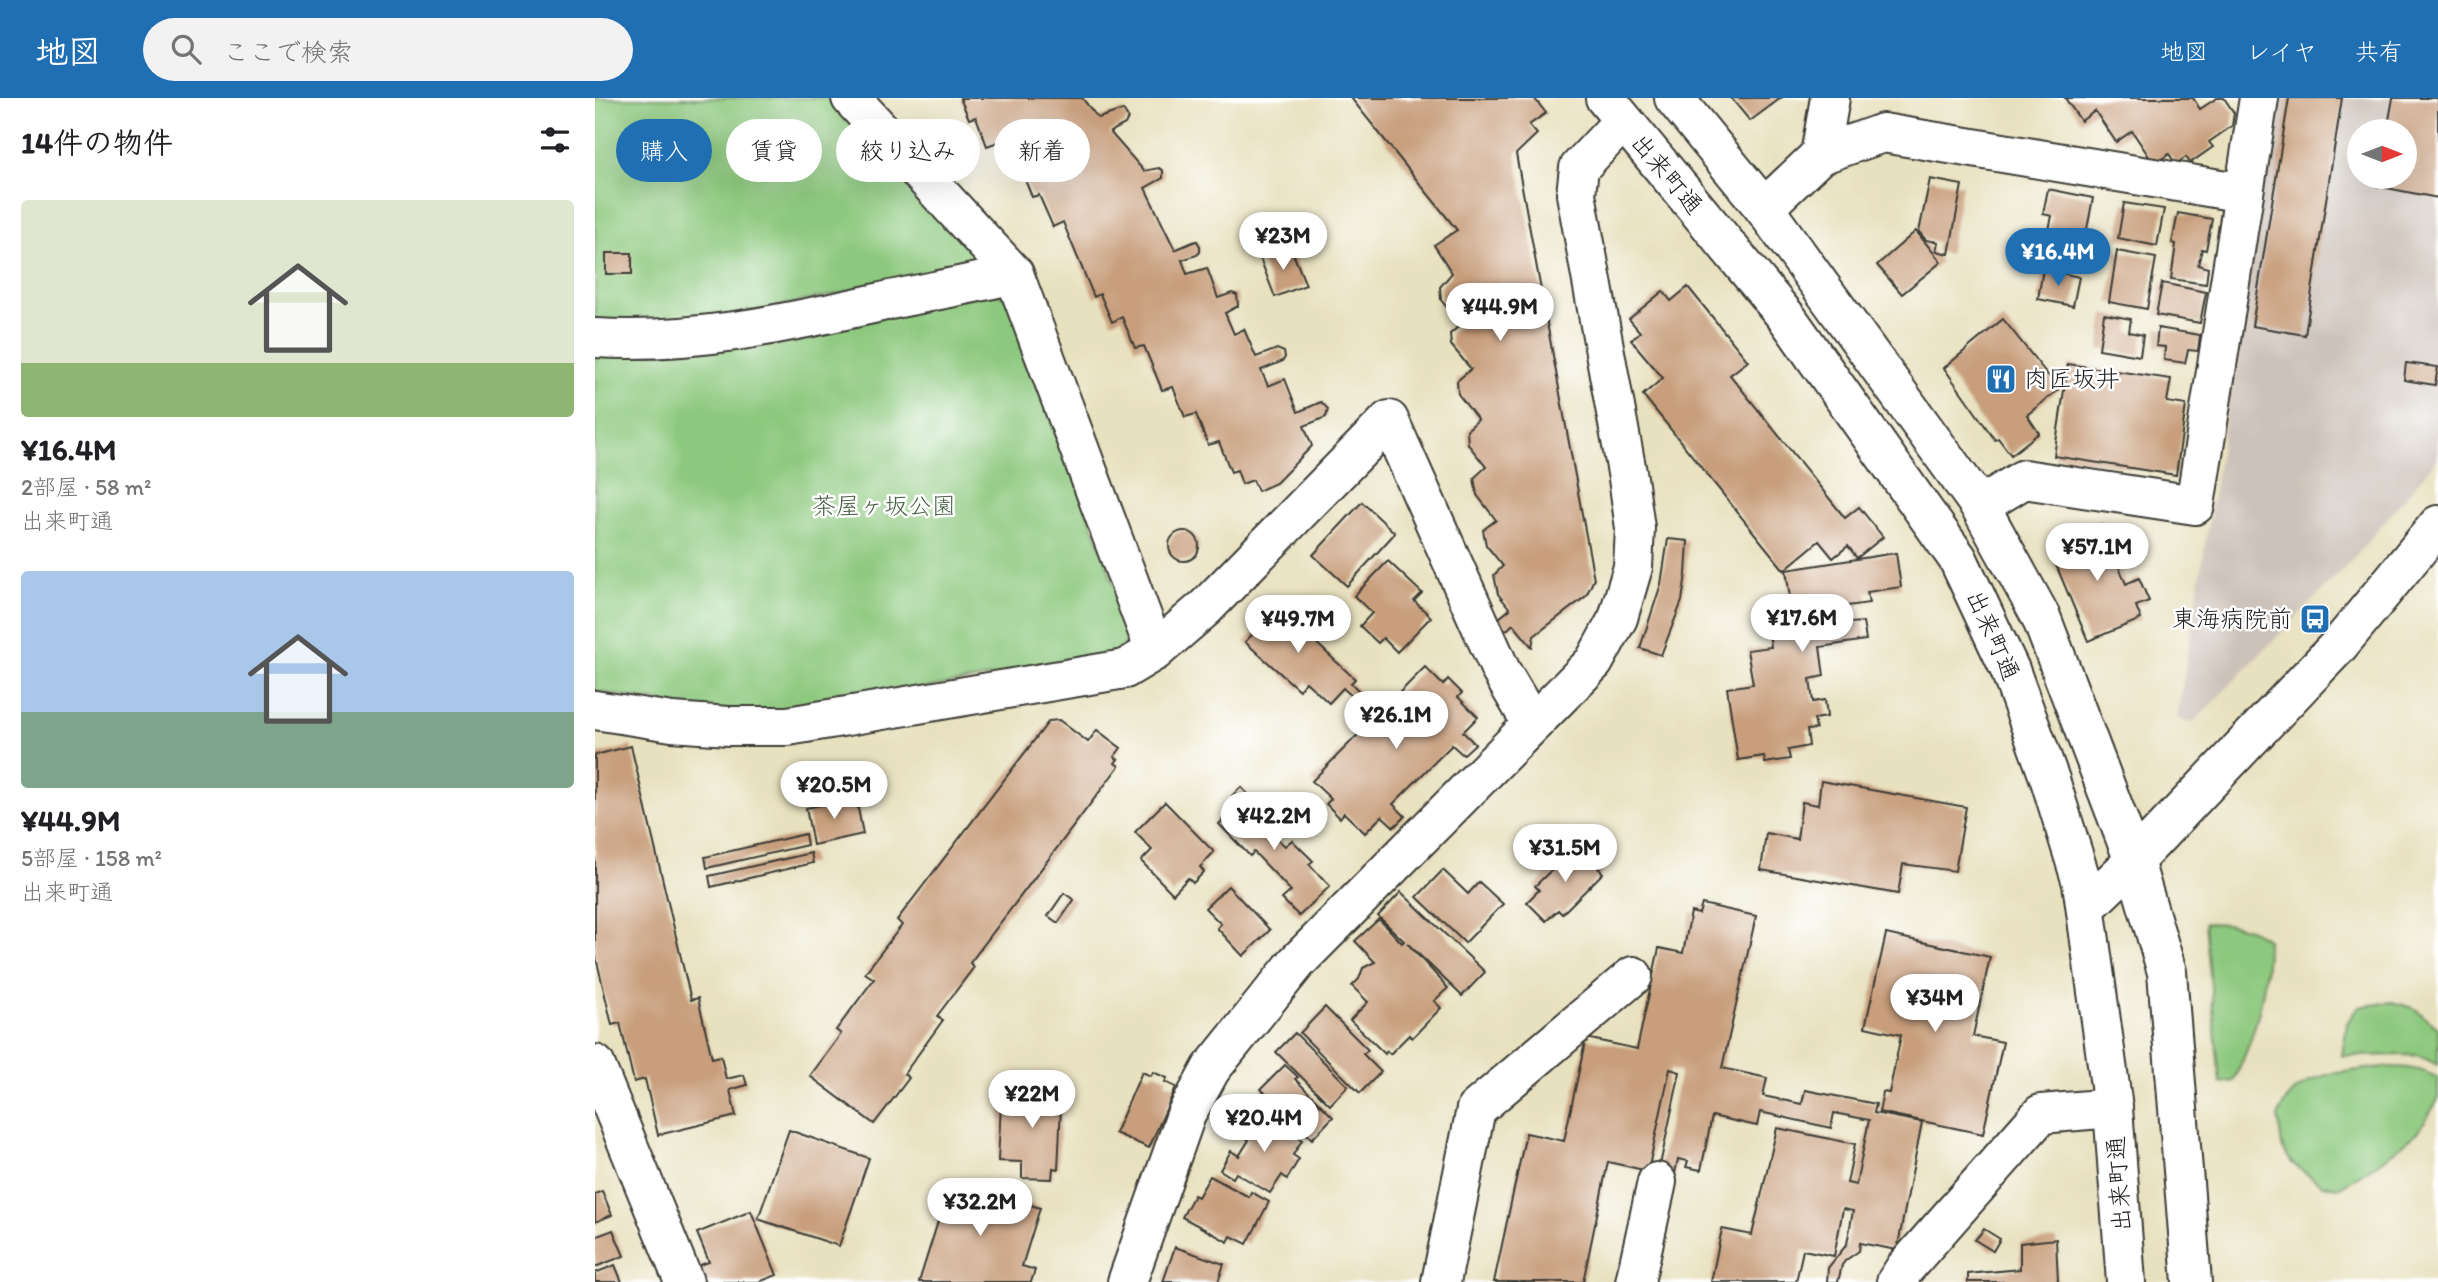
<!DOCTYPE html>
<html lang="ja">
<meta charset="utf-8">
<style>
:root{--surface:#fff;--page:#f2f2f2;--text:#202124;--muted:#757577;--accent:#1f6fb2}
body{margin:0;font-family:Itim,"Klee One",sans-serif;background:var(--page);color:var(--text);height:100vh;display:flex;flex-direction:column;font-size:26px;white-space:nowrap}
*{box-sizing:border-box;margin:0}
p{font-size:23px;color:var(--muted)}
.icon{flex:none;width:38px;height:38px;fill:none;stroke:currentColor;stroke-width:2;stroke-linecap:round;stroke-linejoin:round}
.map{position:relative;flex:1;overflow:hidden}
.side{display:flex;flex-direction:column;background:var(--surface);width:595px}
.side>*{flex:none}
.guide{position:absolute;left:21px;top:21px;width:665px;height:63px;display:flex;gap:14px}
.needle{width:46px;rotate:90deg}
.fabs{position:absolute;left:1752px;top:21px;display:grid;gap:14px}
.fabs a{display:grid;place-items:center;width:70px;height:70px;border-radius:50%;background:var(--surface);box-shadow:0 7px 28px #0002;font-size:35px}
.price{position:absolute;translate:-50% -60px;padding:0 16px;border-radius:24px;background:#fff;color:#222;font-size:23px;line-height:46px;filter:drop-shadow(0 2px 4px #0008)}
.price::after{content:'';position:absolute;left:50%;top:42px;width:21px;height:16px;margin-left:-10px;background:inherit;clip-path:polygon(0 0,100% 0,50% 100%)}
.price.current{background:var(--accent);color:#fff}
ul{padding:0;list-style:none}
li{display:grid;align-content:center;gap:14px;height:371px;padding:0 21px}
li span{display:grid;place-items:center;height:217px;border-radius:7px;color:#555}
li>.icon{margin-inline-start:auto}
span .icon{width:126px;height:126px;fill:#fffc;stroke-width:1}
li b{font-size:30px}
h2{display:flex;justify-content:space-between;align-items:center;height:84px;padding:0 21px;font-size:30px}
.chip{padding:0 24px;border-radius:32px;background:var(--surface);box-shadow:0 7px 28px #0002;font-size:24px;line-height:63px}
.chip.current{background:var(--accent);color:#fff}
header{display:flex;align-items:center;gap:42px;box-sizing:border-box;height:98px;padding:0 35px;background:var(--accent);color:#fff}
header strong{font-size:33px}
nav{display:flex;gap:38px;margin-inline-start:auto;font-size:24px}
.search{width:490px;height:63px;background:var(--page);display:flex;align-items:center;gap:18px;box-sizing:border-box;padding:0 24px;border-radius:38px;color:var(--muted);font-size:26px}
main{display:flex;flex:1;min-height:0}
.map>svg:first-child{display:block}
.industrial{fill:#cdc2b9;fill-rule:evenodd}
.green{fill:#8cc87d;stroke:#54724c;stroke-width:2}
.building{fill:#c89e7b}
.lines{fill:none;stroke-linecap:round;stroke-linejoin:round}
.street-casing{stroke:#3b3a34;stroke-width:42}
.secondary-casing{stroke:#3b3a34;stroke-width:42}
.street{stroke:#fff;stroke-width:38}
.secondary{stroke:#fff;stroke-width:38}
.labels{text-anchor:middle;stroke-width:5;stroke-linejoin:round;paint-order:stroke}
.street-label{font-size:24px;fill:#1c1c1c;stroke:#fff}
.poi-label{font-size:24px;fill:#1c1c1c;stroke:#fff;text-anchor:start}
.park-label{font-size:24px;fill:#496143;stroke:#fff}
</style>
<header>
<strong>地図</strong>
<div class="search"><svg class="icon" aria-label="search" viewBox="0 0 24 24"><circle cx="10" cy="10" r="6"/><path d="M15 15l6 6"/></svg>ここで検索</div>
<nav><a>地図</a><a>レイヤ</a><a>共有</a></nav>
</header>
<main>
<section class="side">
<h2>14件の物件<svg class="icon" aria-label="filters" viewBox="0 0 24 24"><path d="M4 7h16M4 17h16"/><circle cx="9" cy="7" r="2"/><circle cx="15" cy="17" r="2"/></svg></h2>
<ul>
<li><span style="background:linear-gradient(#dfe7d0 75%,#8fb573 0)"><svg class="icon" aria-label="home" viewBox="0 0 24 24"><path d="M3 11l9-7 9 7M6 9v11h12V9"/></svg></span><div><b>¥16.4M</b><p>2部屋 · 58 m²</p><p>出来町通</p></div></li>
<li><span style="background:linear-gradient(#a9c7e8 65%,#7fa58c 0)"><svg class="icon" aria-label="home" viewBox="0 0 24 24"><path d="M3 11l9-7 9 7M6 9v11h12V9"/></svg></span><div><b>¥44.9M</b><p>5部屋 · 158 m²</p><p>出来町通</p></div></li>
</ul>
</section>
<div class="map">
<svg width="1843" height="1184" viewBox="0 0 1843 1184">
<rect width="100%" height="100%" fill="#fff"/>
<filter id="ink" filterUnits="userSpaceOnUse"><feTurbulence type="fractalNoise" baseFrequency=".0143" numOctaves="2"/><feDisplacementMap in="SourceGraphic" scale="14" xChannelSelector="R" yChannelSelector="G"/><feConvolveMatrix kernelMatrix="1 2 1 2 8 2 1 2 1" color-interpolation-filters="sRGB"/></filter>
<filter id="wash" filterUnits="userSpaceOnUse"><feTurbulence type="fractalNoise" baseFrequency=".00686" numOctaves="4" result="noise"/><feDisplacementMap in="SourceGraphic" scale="28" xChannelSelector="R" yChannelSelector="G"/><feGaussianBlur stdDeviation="1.57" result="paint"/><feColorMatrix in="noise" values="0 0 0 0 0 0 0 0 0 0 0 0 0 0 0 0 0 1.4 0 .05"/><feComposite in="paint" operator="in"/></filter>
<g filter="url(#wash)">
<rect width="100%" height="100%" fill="#e8e1bf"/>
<path class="industrial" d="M 1682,0 L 1843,0 L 1843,360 L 1759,460 L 1598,625 L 1582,621 ZM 1764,33 L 1810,33 L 1810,79 L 1764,79 Z"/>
<g class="green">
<polygon points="0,0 239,0 382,161 382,167 122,221 0,223"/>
<polygon points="402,195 419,205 535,531 525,557 189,614 120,614 0,593 0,256"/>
<path d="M 1610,825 C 1633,825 1653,827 1672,841 C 1672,896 1661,934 1639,983 L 1625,985 Z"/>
<polygon points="1797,904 1819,910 1843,930 1843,967 1822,957 1747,958 1752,925 1763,909"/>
<path d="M 1787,969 C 1808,969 1824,969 1843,980 L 1843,1002 L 1823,1034 L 1785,1064 L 1745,1089 L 1727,1087 L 1697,1065 L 1687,1049 L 1683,1019 L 1689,1005 L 1699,994 L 1715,983 L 1734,976 Z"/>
</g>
<g id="blocks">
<g class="building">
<polygon points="365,0 487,0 503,20 528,12 533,20 530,26 515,34 549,73 564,70 568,72 568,80 550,90 580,152 598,144 602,143 605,148 605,154 602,157 587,162 592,176 612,170 623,200 637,195 642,197 643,208 630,215 639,236 649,231 661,259 682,251 689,254 690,259 688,263 666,272 673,288 690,281 703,314 726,304 733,311 731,319 709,328 717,348 681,385 663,393 658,382 647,386 642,372 636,374 624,344 613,347 601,316 590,319 578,289 567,292 549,248 540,250 527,219 517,224 505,196 499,199 468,124 458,129 444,97 437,99 426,72 416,76 403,44 392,48 381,19 374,21"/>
<polygon points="756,0 939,0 951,15 934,27 942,36 921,56 999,481 991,498 939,538 937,549 918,526 913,531 905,532 903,521 915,511 903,496 899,477 908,468 891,447 888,432 901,422 882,397 879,380 891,369 873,346 872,332 883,322 863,296 862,283 876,271 856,247 855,236 865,227 846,202 845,189 857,175 839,147 862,132"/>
<polygon points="1136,0 1186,0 1155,23"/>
<polygon points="1470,0 1598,0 1605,11 1622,0 1629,0 1639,15 1637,28 1614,44 1618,49 1595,65 1591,59 1581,66 1574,56 1559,66 1537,33 1521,44 1500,13 1486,23"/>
<polygon points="1694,0 1747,0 1710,237 1657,228"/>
<polygon points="1798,0 1843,0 1843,100 1781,88 1783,79 1810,79 1810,33 1792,33"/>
<polygon points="1335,81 1367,87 1354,156 1341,153 1343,144 1331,142 1324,134"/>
<polygon points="1453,91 1498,100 1485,167 1448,159 1457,118 1448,116"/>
<polygon points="1529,105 1569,111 1562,148 1523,140"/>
<polygon points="1583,115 1617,121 1611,152 1607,151 1603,167 1613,170 1611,186 1576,181 1581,146 1577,145"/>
<polygon points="1321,133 1346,164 1307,196 1282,167"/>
<polygon points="695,148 711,187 680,199 665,160"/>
<polygon points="1522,153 1561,160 1552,211 1514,204"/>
<rect x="11" y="155" width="26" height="21"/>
<polygon points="1448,171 1484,179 1478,208 1443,201"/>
<polygon points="1567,185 1611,194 1605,225 1561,217"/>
<polygon points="1093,189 1153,263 1135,277 1250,420 1264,409 1288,439 1262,460 1253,448 1238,460 1224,443 1189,472 1048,297 1068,280 1036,242 1045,234 1034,221 1068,193 1076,203"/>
<polygon points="1509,216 1536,221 1534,234 1548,237 1545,258 1504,251"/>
<polygon points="1408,221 1464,291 1432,317 1444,335 1416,357 1403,340 1400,342 1349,270"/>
<polygon points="1563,230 1605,237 1603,253 1593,252 1590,265 1569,262 1570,249 1561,248"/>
<polygon points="1811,265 1843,269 1840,287 1809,282"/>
<polygon points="1473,266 1576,281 1572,304 1591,307 1581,377 1459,358"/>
<polygon points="767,404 800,435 752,488 718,457"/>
<polygon points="1506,426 1531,486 1544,480 1554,503 1541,508 1546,521 1493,543 1453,448"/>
<circle cx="589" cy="448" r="15"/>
<polygon points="1073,441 1093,443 1091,476 1087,503 1066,557 1045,550 1066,486"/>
<polygon points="1301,455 1306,489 1272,494 1274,505 1252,508 1255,525 1268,524 1271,542 1225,549 1229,578 1215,581 1218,604 1230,602 1232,619 1219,621 1221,631 1212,632 1214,648 1193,652 1195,661 1170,665 1169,658 1143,662 1132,590 1158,586 1152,552 1176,549 1171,511 1196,507 1191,472"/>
<polygon points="793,463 827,495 819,503 836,519 802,554 788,540 783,545 765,528 777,515 759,498"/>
<polygon points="674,501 760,581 756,585 766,595 760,601 748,590 734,605 711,584 704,592 650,544 670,523 661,515"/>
<polygon points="716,504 729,517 718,528 705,515"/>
<polygon points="830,569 848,587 853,581 867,595 863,599 883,619 868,634 880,646 868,657 857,647 798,706 810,718 799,729 787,718 770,735 749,715 745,720 731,706 736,701 717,683"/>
<polygon points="464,622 493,644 502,632 526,650 519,659 523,661 520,665 524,668 375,865 379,869 342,918 348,922 309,976 314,980 279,1026 215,978 246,936 241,932 279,881 270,875 307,827 302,822 454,623"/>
<polygon points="36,648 96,902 103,900 117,960 126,958 131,981 149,977 152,987 135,992 141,1018 63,1037 50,981 39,984 25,925 17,927 0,855 0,657"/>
<polygon points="1226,683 1371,709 1360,773 1308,766 1303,796 1166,772 1171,735 1202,741 1207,704 1223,707"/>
<polygon points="646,689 687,732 680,739 690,748 697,742 718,763 714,766 735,788 704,818 687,801 696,793 659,754 655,758 624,726 644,706 637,698"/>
<polygon points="261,700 268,736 218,747 211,710"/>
<polygon points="570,704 619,754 605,769 609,774 598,785 593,780 578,796 546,763 557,752 540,734"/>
<polygon points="210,736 212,747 112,770 110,759"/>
<polygon points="982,747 1008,775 967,816 963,812 951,823 932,804 944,792 940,788"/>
<polygon points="216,755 218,765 116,789 114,778"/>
<polygon points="848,772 873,796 884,784 908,806 870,845 822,799"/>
<polygon points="633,788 675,832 648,858 622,830 626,826 610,810"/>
<polygon points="806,794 890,874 867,898 812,845 853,890 839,903 846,910 817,940 814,937 795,956 792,953 790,956 755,922 773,904 757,888 764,881 768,870 780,864 760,843 784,821 807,845 809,843 783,818"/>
<polygon points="469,795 479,802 463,825 453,818"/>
<polygon points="1107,806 1161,818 1127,970 1172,980 1168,998 1207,1006 1210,992 1281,1006 1279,1015 1327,1024 1302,1152 1265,1145 1264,1153 1251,1162 1247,1167 1243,1184 1232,1184 1233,1170 1252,1146 1258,1113 1248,1111 1239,1158 1208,1152 1201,1184 1116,1184 1127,1131 1157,1137 1182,1030 1260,1046 1252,1085 1261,1087 1274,1022 1239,1015 1236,1030 1165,1014 1162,1028 1117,1018 1106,1072 1091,1069 1093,1063 1083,1061 1078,1084 1062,1081 1085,974 1075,971 1053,1073 1013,1064 988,1184 899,1184 931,1035 969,1043 991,940 1042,951 1064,850 1088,855 1096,814 1104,816"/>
<polygon points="1291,836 1395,859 1378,938 1408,944 1388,1036 1284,1014 1288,994 1294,995 1306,937 1270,929"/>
<polygon points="730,909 773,952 768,956 786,974 765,995 705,935"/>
<polygon points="700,935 753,988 735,1007 681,954"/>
<polygon points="690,967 703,979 700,981 738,1019 717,1041 666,991"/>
<polygon points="547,974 556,978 558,974 572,980 570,984 581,989 554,1050 520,1035"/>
<polygon points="432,985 467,987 463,1071 458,1070 457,1081 427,1080 427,1064 403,1063 406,1006 417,1006 417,995 431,996"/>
<polygon points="660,1014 707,1042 698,1057 704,1061 692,1081 687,1077 675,1095 641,1075 638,1080 625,1072 636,1053 644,1058 654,1042 646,1036"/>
<polygon points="194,1032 274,1060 244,1148 163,1121"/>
<polygon points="615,1078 654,1099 656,1094 674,1104 652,1146 636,1138 633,1144 587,1119 599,1097 603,1099"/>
<polygon points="356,1082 445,1110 427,1168 440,1172 436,1184 324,1184"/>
<polygon points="7,1093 17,1117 0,1124 0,1096"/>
<polygon points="156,1113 182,1177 164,1184 108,1184 102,1168 114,1164 102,1135"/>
<polygon points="1389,1131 1405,1141 1398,1153 1380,1142"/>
<polygon points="18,1132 29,1158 0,1169 0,1139"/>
<polygon points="1461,1141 1463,1184 1373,1184 1373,1176 1425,1171 1425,1145"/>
<polygon points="580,1149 629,1166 623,1184 568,1184"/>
<polygon points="20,1167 27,1184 0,1184 0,1175"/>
</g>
</g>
</g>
<g filter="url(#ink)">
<use href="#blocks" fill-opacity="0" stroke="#3b3a34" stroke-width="2"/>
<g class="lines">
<g class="street-casing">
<g id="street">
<polyline points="256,0 419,176 560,553"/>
<polyline points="1225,57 1235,0"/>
<polyline points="1169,110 1225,57 1288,35 1649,95"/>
<path d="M 0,240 C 98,246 187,226 282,205 C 327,195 373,187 419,176"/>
<polyline points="1385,408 1429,381 1600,407 1664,0"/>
<polyline points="0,612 77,624 134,628 193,628 530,571 560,553 611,509 794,322 906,573 937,626"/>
<polyline points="0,966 89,1184"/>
<polyline points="532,1184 591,1017 616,971 702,864 999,564 1023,520 1038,469 1040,430 1033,380 981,96 984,70 1028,23"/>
<polyline points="846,1184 881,1011 1038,878"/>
<polyline points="1040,1184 1062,1084"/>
<polyline points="1301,1184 1310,1170 1446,1016 1518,1010"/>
</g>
</g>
<g class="secondary-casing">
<g id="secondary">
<polyline points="1010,0 1193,221 1363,461 1415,572 1455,682 1487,785 1518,1010 1531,1184"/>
<polyline points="1079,0 1169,110 1385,408 1446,519 1539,763 1572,874 1597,1184"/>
<polyline points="1491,809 1539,763 1745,546 1843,427"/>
</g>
</g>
<use href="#street" class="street"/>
<use href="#secondary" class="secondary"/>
</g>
</g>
<defs>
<g id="restaurant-square" transform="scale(1.575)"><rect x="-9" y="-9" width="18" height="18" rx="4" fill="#1f6fb2" stroke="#fff"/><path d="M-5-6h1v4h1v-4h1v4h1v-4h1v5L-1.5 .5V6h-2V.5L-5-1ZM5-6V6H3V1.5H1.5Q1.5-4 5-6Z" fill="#fff"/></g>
<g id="bus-square" transform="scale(1.575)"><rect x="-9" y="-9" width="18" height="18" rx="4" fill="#1f6fb2" stroke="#fff"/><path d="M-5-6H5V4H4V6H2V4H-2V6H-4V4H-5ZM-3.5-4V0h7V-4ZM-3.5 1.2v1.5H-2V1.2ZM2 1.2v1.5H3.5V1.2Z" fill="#fff"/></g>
</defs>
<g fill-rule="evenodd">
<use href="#restaurant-square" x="1406" y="281"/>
<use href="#bus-square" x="1720" y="521"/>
</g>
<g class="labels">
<g class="street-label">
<text transform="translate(1072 76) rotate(50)" y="8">出来町通</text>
<text transform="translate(1398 537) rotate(66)" y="8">出来町通</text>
<text transform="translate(1524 1086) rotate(-94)" y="8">出来町通</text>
</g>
<g class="poi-label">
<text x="1429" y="289">肉匠坂井</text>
<text x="1697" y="529" text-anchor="end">東海病院前</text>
</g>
<g class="park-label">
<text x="289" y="416">茶屋ヶ坂公園</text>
</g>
</g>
</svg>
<div class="fabs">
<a><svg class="needle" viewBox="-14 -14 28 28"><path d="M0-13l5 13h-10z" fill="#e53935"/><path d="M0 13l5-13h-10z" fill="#757577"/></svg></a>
</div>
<b class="price" style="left:688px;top:174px">¥23M</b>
<b class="price current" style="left:1463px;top:190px">¥16.4M</b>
<b class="price" style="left:905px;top:245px">¥44.9M</b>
<b class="price" style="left:1502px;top:485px">¥57.1M</b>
<b class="price" style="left:1207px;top:556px">¥17.6M</b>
<b class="price" style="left:703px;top:557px">¥49.7M</b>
<b class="price" style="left:801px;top:653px">¥26.1M</b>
<b class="price" style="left:239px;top:723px">¥20.5M</b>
<b class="price" style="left:679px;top:754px">¥42.2M</b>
<b class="price" style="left:970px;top:786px">¥31.5M</b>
<b class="price" style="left:1340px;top:936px">¥34M</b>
<b class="price" style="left:437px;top:1032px">¥22M</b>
<b class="price" style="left:669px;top:1056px">¥20.4M</b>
<b class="price" style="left:385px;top:1140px">¥32.2M</b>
<div class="guide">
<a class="chip current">購入</a>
<a class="chip">賃貸</a>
<a class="chip">絞り込み</a>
<a class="chip">新着</a>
</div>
</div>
</main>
